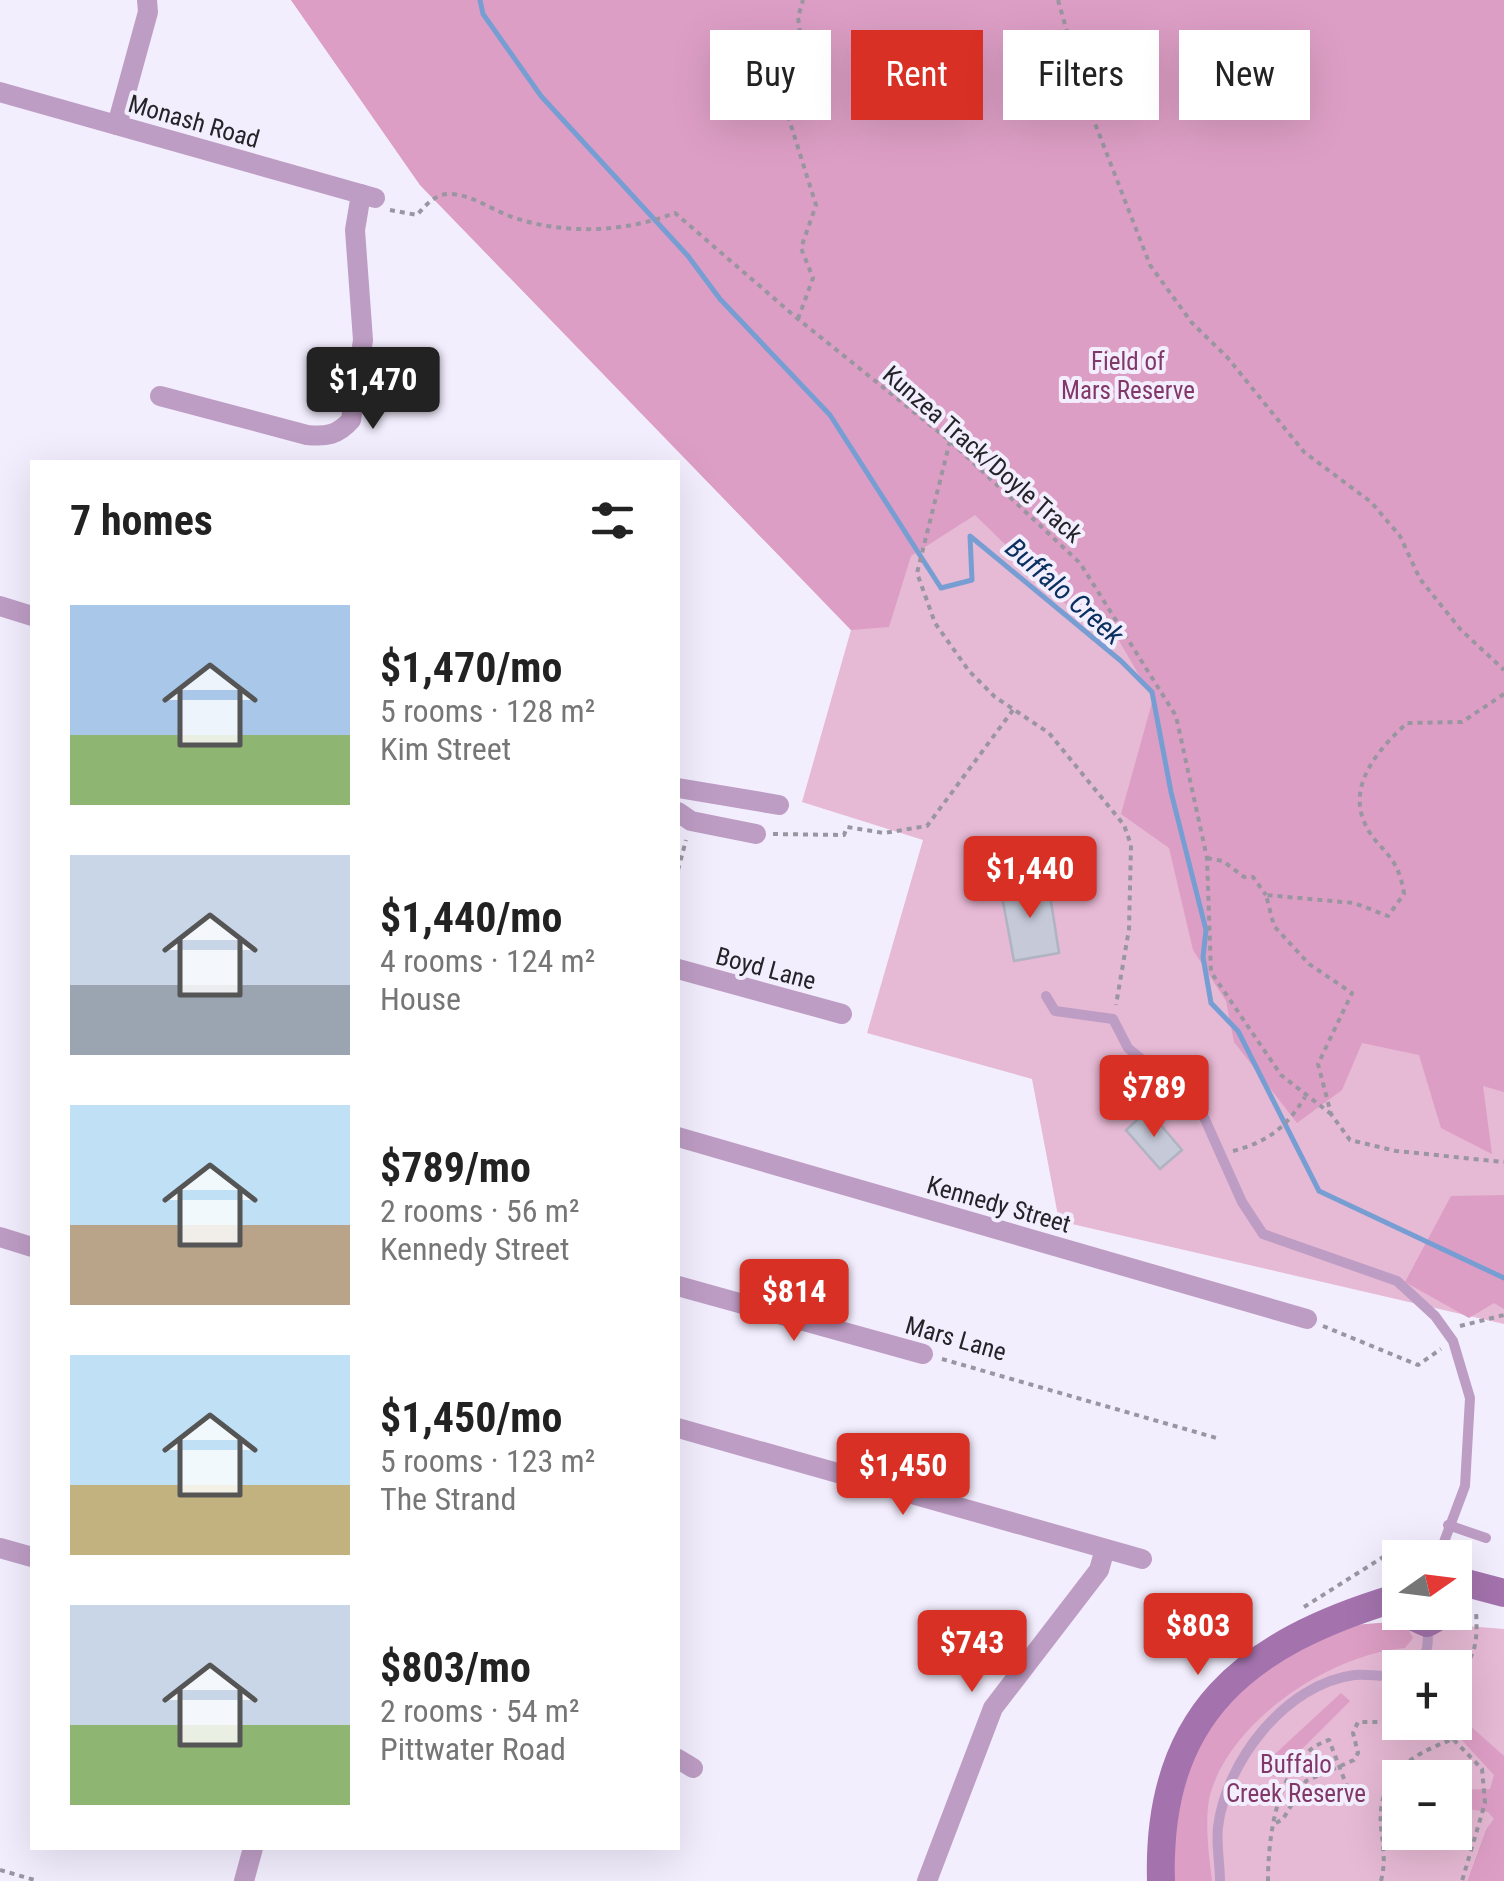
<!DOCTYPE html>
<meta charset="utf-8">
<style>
:root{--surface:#fff;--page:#f2f2f2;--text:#222;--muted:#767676;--accent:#d93025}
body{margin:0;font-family:"Roboto Condensed",sans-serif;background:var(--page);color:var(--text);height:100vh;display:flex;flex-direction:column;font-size:38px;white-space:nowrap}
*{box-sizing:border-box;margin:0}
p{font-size:32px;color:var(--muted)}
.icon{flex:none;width:55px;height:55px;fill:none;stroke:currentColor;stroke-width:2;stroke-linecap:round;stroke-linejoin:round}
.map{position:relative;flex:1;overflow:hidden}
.panel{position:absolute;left:30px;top:460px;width:650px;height:1390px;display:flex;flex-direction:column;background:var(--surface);border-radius:0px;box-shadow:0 10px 40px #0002}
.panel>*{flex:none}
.top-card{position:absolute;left:710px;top:30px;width:642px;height:90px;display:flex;gap:20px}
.needle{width:65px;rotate:76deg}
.tools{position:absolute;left:1382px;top:1540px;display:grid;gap:20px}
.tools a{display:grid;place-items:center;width:90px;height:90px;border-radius:0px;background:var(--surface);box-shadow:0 10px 40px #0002;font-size:50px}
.price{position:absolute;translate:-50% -85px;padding:0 22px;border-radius:10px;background:var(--accent);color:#fff;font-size:32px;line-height:65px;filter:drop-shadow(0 2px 5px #0008)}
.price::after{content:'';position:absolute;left:50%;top:60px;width:30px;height:22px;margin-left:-15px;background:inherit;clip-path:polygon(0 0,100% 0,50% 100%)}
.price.selected{background:#222;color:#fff}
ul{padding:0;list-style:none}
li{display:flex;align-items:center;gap:30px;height:250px;padding:0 40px}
li span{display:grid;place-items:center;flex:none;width:280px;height:200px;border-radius:0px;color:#555}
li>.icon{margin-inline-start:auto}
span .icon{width:120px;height:120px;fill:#fffc;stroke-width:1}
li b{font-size:42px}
h2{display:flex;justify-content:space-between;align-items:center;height:120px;padding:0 40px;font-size:42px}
.chip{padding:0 35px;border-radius:0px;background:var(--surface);box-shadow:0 10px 40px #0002;font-size:35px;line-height:90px}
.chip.selected{background:var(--accent);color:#fff}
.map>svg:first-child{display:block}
.green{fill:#e6b9d4;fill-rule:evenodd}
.forest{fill:#dd9ec5}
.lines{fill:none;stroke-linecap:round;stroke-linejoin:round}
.stream{stroke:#779ed3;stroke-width:5}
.building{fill:#c6c9d8;stroke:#b0b3c2;stroke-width:2.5}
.path{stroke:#9996a1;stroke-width:4;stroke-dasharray:5 5;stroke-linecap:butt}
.service{stroke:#be9dc5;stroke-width:10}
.minor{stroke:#be9dc5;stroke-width:20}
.secondary{stroke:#a473ae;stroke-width:28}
.labels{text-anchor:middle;stroke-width:8;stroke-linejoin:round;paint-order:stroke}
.street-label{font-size:25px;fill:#242328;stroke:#f3eefe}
.park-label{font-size:25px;fill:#823769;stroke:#f3eefe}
.water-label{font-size:28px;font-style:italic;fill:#0a3060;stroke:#f3eefe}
</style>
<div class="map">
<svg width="1504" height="1881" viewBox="0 0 1504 1881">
<rect width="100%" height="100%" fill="#f3eefe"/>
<g class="green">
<polygon points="291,0 1504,0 1504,1324 1059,1221 1032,1079 867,1033 923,840 802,802 851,630 420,185"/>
<path d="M 1404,1621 L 1504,1629 L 1504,1809 L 1486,1829 L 1467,1881 L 1174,1881 L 1209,1721 ZM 1400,1668 L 1455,1668 L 1455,1722 L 1400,1722 ZM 1400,1778 L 1455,1778 L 1455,1832 L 1400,1832 Z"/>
</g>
<g class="forest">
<polygon points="291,0 1504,0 1504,1092 1483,1086 1492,1154 1441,1128 1419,1055 1362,1043 1342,1090 1297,1123 1234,1042 1226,1001 1193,950 1169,848 1121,814 1153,699 1111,627 1071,609 975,515 911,556 889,627 851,630 420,185"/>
<polygon points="1504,1195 1504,1309 1494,1303 1469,1318 1405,1282 1451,1196"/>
<path d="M 1404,1621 L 1413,1638 L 1405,1648 C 1330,1654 1230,1721 1210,1795 C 1204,1820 1209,1856 1212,1881 L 1174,1881 L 1176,1782 L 1209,1721 L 1271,1660 L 1353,1625 Z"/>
<polygon points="1341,1693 1350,1701 1274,1777 1262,1766"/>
<polygon points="1455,1721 1468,1724 1504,1756 1504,1881 1467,1881 1486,1829 1494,1819 1488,1812 1455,1807 1455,1790 1490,1789 1494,1775 1460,1738 1433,1729 1432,1723"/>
</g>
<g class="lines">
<polyline class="stream" points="480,0 483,14 541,96 688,256 720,299 830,415 941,588 972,580 970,536 1121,661 1152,692 1171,792 1206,930 1203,957 1211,1003 1238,1031 1319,1191 1504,1278"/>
</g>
<g class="building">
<polygon points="1048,882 1059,953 1014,961 1001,891"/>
<polygon points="1148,1110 1182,1150 1160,1169 1126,1130"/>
</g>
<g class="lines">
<g class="path">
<polyline points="1058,0 1089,108 1150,265 1192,323 1227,357 1304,452 1371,502 1400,536 1420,579 1461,630 1504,670"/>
<path d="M 390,210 L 417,215 C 426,205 435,194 449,194 C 472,194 493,211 515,218 C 567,235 625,232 675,213 L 798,319 L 950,441 L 1080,563 L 1176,716 L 1207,858 L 1211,972 L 1281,1075 L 1331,1114"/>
<polyline points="798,319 813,278 801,248 816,205 789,119 804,64 798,17 803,0"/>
<polyline points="950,441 917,573 935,623 969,671 995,697 1049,733 1124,825 1131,845 1129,929 1116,1005"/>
<path d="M 1504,694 L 1462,722 L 1407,723 C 1382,746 1349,781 1363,819 C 1375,851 1398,850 1404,894 L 1388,916 L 1354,903 L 1266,895 L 1274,926 L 1309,964 L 1352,993 L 1318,1064 L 1331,1114 L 1350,1140 L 1396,1151 L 1504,1162"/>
<polyline points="773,834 844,835 847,827 884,833 927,826 1013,710"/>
<polyline points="1207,858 1223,861 1244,877 1253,877 1266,895"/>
<polyline points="678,870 686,840"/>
<path d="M 1233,1151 C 1267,1142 1286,1128 1305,1097"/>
<polyline points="1323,1326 1418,1365 1441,1349"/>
<polyline points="1460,1326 1504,1315"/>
<polyline points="942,1359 1220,1439"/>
<polyline points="1304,1607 1407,1542 1430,1547"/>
<path d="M 1455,1671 C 1479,1661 1477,1633 1476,1610"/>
<polyline points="1403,1722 1453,1739"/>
<polyline points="1276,1823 1283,1819 1306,1781 1354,1760 1358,1753 1353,1733 1358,1722 1400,1722"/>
<polyline points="0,1870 38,1881"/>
<path d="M 1268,1881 C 1268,1834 1278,1756 1329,1740 L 1348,1789"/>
<path d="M 1381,1881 C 1386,1861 1383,1847 1381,1827 C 1377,1775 1409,1756 1453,1739 L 1482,1769 L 1485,1803 L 1462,1881"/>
</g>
<g class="service">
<polyline points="1046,996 1055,1011 1113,1019 1128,1048 1199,1106 1242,1202 1263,1234 1397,1281 1435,1316 1453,1341 1470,1398 1465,1486 1438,1558"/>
<polyline points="1448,1525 1486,1538"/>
<path d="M 1414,1668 C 1429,1657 1429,1641 1427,1624"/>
<path d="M 1220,1881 C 1220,1864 1216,1844 1218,1827 C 1226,1761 1286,1684 1354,1675 C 1370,1673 1385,1679 1400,1674"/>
</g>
<g class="minor">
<polyline points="0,92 375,198"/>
<polyline points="117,125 148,12 147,0"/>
<path d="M 160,396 L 307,435 C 326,437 338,435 351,420 L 363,340 L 355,230 L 361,194"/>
<polyline points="0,606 32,616"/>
<polyline points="678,788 779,805"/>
<polyline points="678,812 691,821 756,834"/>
<polyline points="678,969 842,1014"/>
<polyline points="678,1137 1307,1319"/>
<polyline points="0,1237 32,1247"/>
<polyline points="678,1286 923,1354"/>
<polyline points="678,1428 1142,1559"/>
<polyline points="0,1548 32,1557"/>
<polyline points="678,1759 693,1768"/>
<polyline points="244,1881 253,1848"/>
<polyline points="927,1881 993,1708 1099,1570 1105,1549"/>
</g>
<g class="secondary">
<polyline points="1455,1580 1504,1593"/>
<polyline points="1403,1612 1427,1623 1447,1612"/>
<path d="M 1161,1881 C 1156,1714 1246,1643 1396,1598"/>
</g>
</g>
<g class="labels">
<g class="street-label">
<text transform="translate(194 121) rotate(16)" y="9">Monash Road</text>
<text transform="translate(983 454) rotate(41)" y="9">Kunzea Track/Doyle Track</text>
<text transform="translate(766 968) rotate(15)" y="9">Boyd Lane</text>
<text transform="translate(999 1204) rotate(16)" y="9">Kennedy Street</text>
<text transform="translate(956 1338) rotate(16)" y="9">Mars Lane</text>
</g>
<g class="park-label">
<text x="1128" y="370">Field of<tspan x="1128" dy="29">Mars Reserve</tspan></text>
<text x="1296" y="1773">Buffalo<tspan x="1296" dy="29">Creek Reserve</tspan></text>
</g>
<g class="water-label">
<text transform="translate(1065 591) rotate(41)" y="10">Buffalo Creek</text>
</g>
</g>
</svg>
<div class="tools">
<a><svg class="needle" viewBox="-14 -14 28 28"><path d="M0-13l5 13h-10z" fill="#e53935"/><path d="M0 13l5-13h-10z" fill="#767676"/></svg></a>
<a>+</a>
<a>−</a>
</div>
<b class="price selected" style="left:373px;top:432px">$1,470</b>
<b class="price" style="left:1030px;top:921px">$1,440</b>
<b class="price" style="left:1154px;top:1140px">$789</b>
<b class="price" style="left:794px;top:1344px">$814</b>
<b class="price" style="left:903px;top:1518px">$1,450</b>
<b class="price" style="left:1198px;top:1678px">$803</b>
<b class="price" style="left:972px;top:1695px">$743</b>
<div class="top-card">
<a class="chip">Buy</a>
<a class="chip selected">Rent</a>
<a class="chip">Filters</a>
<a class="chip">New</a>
</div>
<section class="panel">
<h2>7 homes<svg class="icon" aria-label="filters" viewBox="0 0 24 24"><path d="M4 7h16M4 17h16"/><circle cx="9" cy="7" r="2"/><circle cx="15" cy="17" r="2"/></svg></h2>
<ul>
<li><span style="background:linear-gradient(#a9c7e8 65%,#8fb573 0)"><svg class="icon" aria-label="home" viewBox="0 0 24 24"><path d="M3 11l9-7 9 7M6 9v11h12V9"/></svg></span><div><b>$1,470/mo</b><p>5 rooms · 128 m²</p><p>Kim Street</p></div></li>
<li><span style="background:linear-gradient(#c9d6e8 65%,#9aa5b1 0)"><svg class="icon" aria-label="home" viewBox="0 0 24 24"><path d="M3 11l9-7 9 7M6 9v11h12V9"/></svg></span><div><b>$1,440/mo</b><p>4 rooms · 124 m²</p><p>House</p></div></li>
<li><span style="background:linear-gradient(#bfe0f5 60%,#b9a48a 0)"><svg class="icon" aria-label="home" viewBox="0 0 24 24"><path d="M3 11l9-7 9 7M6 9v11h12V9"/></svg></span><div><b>$789/mo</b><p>2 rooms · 56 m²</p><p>Kennedy Street</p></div></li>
<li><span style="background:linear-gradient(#bfe0f5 65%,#c2b280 0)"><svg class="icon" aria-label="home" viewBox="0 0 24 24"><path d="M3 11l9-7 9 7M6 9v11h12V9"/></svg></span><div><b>$1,450/mo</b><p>5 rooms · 123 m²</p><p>The Strand</p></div></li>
<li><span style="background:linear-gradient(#c9d6e8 60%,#8fb573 0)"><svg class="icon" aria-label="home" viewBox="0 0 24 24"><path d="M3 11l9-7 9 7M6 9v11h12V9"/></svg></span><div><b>$803/mo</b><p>2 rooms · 54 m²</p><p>Pittwater Road</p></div></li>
</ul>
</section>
</div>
